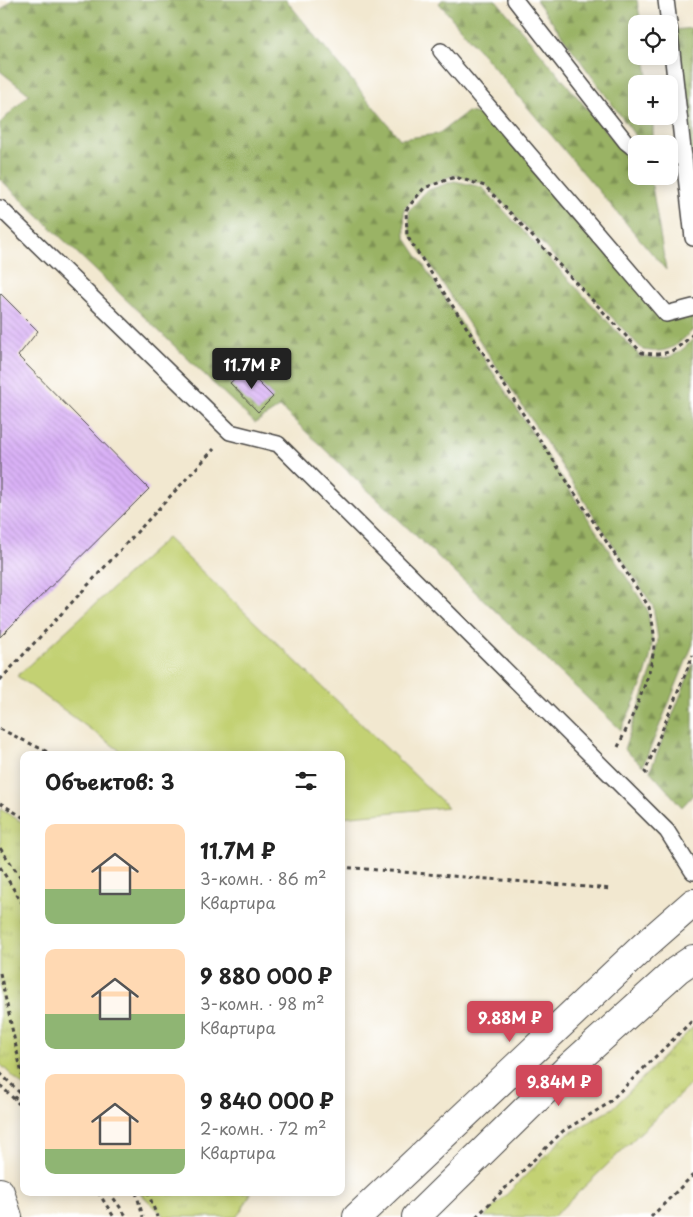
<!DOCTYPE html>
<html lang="ru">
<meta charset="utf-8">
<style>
:root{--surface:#fff;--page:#f6f6f6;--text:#222;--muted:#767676;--accent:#d1495b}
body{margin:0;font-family:"Playpen Sans",sans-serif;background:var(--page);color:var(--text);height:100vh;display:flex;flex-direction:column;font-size:19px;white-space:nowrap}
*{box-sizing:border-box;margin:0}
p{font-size:16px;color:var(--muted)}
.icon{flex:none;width:28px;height:28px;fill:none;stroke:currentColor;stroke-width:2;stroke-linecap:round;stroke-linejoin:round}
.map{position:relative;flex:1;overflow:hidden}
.panel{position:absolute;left:20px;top:751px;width:325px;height:445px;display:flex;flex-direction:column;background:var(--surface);border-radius:10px;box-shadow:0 2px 12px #0003}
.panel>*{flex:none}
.tools{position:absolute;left:628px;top:15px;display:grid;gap:10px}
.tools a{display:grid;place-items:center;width:50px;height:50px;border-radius:10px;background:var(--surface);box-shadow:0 2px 12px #0003;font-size:25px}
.price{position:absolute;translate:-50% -42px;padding:0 11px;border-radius:5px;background:var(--accent);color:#fff;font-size:16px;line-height:32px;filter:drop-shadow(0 1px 2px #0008)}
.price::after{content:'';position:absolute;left:50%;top:30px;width:15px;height:11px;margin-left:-8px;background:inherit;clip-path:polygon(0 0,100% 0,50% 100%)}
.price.selected{background:#222;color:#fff}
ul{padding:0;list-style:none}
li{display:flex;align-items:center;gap:15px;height:125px;padding:0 25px}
li span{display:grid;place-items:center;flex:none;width:140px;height:100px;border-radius:10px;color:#555}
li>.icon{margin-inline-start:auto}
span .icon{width:60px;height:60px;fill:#fffc;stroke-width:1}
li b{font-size:21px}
h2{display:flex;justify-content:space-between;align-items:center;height:60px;padding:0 25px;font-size:21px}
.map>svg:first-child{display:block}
.grass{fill:url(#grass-tufts);stroke:#777e4f}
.forest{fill:url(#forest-firs);stroke:#626f48}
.park{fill:#c3d173;stroke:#777e4f}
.building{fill:url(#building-back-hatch)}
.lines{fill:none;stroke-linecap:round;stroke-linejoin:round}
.service-casing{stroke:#494744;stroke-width:18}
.minor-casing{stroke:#494744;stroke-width:30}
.secondary-casing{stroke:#494744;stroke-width:30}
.path{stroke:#494744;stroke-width:3;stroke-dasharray:4 4;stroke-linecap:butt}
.service{stroke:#fff;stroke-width:15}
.minor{stroke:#fff;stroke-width:28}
.secondary{stroke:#fff;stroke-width:28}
</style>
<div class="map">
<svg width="693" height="1217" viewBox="0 0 693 1217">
<defs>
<pattern id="grass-tufts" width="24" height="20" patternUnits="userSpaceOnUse" patternTransform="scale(1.25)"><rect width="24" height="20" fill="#c3d173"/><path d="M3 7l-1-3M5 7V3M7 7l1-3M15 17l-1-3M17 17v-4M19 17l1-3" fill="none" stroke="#a8b464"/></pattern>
<pattern id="forest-firs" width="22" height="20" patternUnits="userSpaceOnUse" patternTransform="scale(1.25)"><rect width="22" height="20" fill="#9ab365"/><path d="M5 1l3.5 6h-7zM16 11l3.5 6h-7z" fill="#7e9253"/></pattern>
<pattern id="building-back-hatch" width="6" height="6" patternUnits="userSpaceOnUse" patternTransform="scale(1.25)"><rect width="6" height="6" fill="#d9b1f6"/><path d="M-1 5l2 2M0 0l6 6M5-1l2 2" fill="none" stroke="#ba98d3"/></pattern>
</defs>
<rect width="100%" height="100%" fill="#fff"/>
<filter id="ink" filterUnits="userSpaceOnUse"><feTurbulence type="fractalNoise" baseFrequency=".02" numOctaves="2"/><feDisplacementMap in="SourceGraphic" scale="10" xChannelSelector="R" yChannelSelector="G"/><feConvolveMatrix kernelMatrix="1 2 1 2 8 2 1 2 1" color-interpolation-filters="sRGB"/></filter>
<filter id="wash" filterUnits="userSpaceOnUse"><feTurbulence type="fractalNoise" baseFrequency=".0096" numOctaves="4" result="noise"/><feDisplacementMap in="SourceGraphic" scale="20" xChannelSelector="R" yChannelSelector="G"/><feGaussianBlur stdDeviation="1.12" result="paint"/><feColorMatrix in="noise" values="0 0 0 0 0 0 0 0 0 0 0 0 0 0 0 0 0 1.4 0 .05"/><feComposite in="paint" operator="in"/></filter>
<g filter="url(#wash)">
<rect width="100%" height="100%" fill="#f2e8d0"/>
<g class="grass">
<polygon points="0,809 24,823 24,1087 0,1064"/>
<polygon points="693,1027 693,1082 553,1217 484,1217 565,1136 613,1108"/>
<polygon points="140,1193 251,1193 242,1210 236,1217 165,1217"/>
</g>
<g class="forest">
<path d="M 12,0 L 286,0 L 400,139 L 438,134 L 467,112 L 491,116 L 666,318 L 693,311 L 693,330 C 675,347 669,354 643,350 L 485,184 L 454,175 L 423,187 L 404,209 L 405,237 L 647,609 C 649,619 651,629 652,639 C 653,667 632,706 621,730 L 280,407 L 255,423 L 0,179 L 0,123 L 29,94 L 0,71 L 0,11 Z"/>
<polygon points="442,0 496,0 636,167 636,176 644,176 652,186 666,270 439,3"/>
<polygon points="536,0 637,0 641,24 636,24 636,56 645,56 649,84 636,84 636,116 653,116 653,138 644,143 634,134"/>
<polygon points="693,28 693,202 675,30"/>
<path d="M 454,181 L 482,187 L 640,356 C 666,360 675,359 693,339 L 693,644 L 643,766 L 624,749 L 652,670 L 658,640 L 653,606 L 410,234 L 409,211 L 426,191 Z"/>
<polygon points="693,664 693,795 682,807 650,771"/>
</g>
<polygon class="park" points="167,538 448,807 341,817 341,755 126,755 17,676"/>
<g id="blocks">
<g class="building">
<polygon points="0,293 38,331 18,356 149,489 0,637"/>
<polygon points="245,369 273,397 258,412 230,383"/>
</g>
</g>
</g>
<g filter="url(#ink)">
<use href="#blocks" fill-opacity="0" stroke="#494744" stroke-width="1"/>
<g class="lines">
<g class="service-casing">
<g id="service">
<polyline points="515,0 626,142 636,150"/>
<polyline points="666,0 669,24"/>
<polyline points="669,25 693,238"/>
<polyline points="441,51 666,314 693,307"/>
<polyline points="669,157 684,156"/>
<polyline points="0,208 230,432 278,444 667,831 693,872"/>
</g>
</g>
<g class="minor-casing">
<polyline id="minor" points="0,1192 8,1217"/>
</g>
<g class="secondary-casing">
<g id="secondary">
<polyline points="357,1217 645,945 693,903"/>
<polyline points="416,1217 565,1071 677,970 693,959"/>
</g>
</g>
<g class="path">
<polyline points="0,680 214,449"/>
<polyline points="0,729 54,755"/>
<path d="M 618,747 C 631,719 656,668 654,638 C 654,627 651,617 649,607 L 407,236 L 406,210 L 424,188 L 455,177 L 485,186 L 642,353 C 668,356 674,352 693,334"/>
<polyline points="647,774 645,772 693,655"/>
<polyline points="0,803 24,818"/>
<polyline points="0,848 24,882"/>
<polyline points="0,867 24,906"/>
<polyline points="341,867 612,889"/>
<polyline points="0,973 23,1079 20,1093 14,1099"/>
<polyline points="0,1073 24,1097"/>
<polyline points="0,1085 24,1109"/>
<polyline points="98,1192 114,1217"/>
<polyline points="109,1192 127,1217"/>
<polyline points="136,1192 143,1217"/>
<polyline points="148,1192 157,1217"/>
<polyline points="282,1192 283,1194"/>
<polyline points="476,1217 563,1131 606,1105 693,1020"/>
<polyline points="651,1217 693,1175"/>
</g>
<use href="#service" class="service"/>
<use href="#minor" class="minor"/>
<use href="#secondary" class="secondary"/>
</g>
</g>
</svg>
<div class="tools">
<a><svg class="icon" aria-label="locate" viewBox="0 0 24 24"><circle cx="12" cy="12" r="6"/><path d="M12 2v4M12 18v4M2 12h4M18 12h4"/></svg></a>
<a>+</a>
<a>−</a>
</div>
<b class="price selected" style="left:252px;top:390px">11.7M ₽</b>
<b class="price" style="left:510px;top:1043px">9.88M ₽</b>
<b class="price" style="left:559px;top:1107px">9.84M ₽</b>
<section class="panel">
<h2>Объектов: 3<svg class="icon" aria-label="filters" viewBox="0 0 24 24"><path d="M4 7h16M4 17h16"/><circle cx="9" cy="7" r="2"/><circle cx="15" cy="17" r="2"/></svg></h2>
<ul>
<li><span style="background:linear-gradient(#ffd9b3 65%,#8fb573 0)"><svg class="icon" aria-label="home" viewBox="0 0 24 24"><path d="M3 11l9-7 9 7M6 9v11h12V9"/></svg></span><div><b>11.7M ₽</b><p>3-комн. · 86 m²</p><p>Квартира</p></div></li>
<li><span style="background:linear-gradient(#ffd9b3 65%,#8fb573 0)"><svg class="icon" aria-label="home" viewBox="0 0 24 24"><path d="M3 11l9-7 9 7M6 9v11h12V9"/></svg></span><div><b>9 880 000 ₽</b><p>3-комн. · 98 m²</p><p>Квартира</p></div></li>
<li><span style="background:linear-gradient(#ffd9b3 75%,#8fb573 0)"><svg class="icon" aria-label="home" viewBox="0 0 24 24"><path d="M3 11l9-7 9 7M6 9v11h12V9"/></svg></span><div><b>9 840 000 ₽</b><p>2-комн. · 72 m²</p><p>Квартира</p></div></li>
</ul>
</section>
</div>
